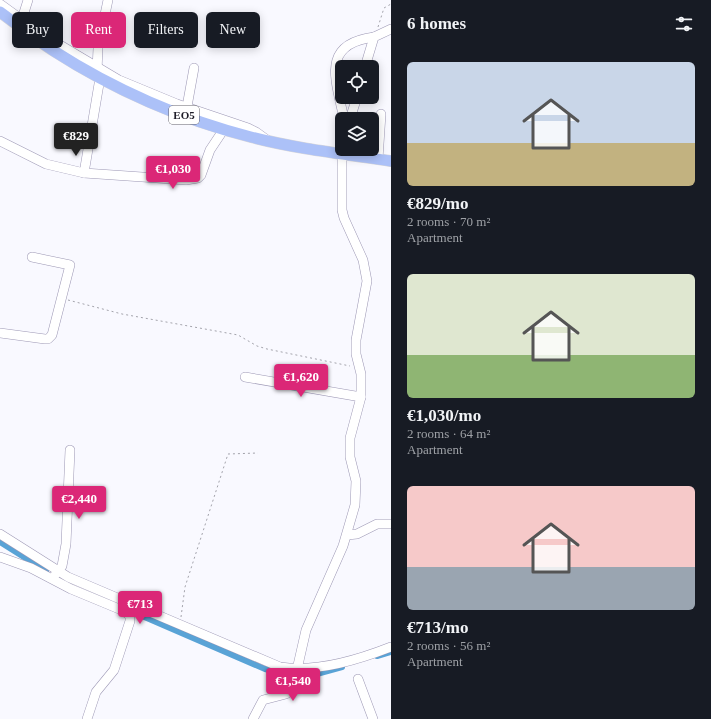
<!DOCTYPE html>
<meta charset="utf-8">
<style>
:root{--surface:#171b24;--page:#20242c;--text:#f1f3f6;--muted:#9ea1a6;--accent:#db2777}
body{margin:0;font-family:Georgia,serif;background:var(--page);color:var(--text);height:100vh;display:flex;flex-direction:column;font-size:15px;white-space:nowrap}
*{box-sizing:border-box;margin:0}
p{font-size:13px;color:var(--muted)}
.icon{flex:none;width:22px;height:22px;fill:none;stroke:currentColor;stroke-width:2;stroke-linecap:round;stroke-linejoin:round}
.map{position:relative;flex:1;overflow:hidden}
.sheet{display:flex;flex-direction:column;background:var(--surface);width:320px}
.sheet>*{flex:none}
.guide{position:absolute;left:12px;top:12px;width:319px;height:36px;display:flex;gap:8px}
.tools{position:absolute;left:335px;top:60px;display:grid;gap:8px}
.tools a{display:grid;place-items:center;width:44px;height:44px;border-radius:6px;background:var(--surface);box-shadow:0 2px 10px #0003;font-size:20px}
.price{position:absolute;translate:-50% -34px;padding:0 9px;border-radius:4px;background:var(--accent);color:#fff;font-size:13px;line-height:26px;filter:drop-shadow(0 1px 2px #0008)}
.price::after{content:'';position:absolute;left:50%;top:24px;width:12px;height:9px;margin-left:-6px;background:inherit;clip-path:polygon(0 0,100% 0,50% 100%)}
.price.current{background:#222;color:#fff}
ul{padding:0;list-style:none}
li{display:grid;align-content:center;gap:8px;height:212px;padding:0 16px}
li span{display:grid;place-items:center;height:124px;border-radius:6px;color:#555}
li>.icon{margin-inline-start:auto}
span .icon{width:72px;height:72px;fill:#fffc;stroke-width:1}
li b{font-size:17px}
h2{display:flex;justify-content:space-between;align-items:center;height:48px;padding:0 16px;font-size:17px}
.pill{padding:0 14px;border-radius:6px;background:var(--surface);box-shadow:0 2px 10px #0003;font-size:14px;line-height:36px}
.pill.current{background:var(--accent);color:#fff}
main{display:flex;flex:1;min-height:0}
.map>svg:first-child{display:block}
.lines{fill:none;stroke-linecap:round;stroke-linejoin:round}
.canal{stroke:#59a3d6;stroke-width:6}
.minor-casing{stroke:#9d98b5;stroke-width:10}
.major-casing{stroke:#d7d6d8;stroke-width:12}
.path{stroke:#a3a3ab;stroke-width:1;stroke-dasharray:2 3;stroke-linecap:butt}
.minor{stroke:#fff;stroke-width:9}
.major{stroke:#acc1f8;stroke-width:11}
.labels{text-anchor:middle;stroke-width:3;stroke-linejoin:round;paint-order:stroke}
.shield{fill:#fff;stroke:#626168;stroke-width:1}
.shield-label{font-size:11px;font-weight:bold;fill:#1f1d28}
</style>
<main>
<div class="map">
<svg width="391" height="719" viewBox="0 0 391 719">
<rect width="100%" height="100%" fill="#f9f9ff"/>
<g class="lines">
<g class="canal">
<polyline points="0,542 46,571"/>
<polyline points="126,609 265,669 290,675"/>
<polyline points="377,656 391,652"/>
<polyline points="298,675 313,675 342,667"/>
</g>
<g class="minor-casing">
<g id="minor">
<polyline points="0,4 40,33 119,80 177,104 248,128 256,132 267,140"/>
<polyline points="22,19 28,0"/>
<polyline points="365,67 374,37 391,29"/>
<polyline points="97,71 98,48 108,0"/>
<polyline points="186,112 194,68"/>
<path d="M 344,119 C 336,80 320,44 374,37"/>
<polyline points="350,119 357,97"/>
<polyline points="0,141 46,164 84,173 100,78"/>
<polyline points="378,159 381,114"/>
<polyline points="84,173 186,180 198,178 201,175 210,150 224,129"/>
<polyline points="0,333 45,339 48,339 52,335 70,265 32,257"/>
<polyline points="245,377 361,397"/>
<path d="M 0,534 L 68,577 L 280,667 C 315,673 358,660 391,647"/>
<polyline points="347,535 357,534 377,524 391,524"/>
<polyline points="0,557 31,568 71,589 124,611 130,616 130,621 114,670 96,692 87,719"/>
<polyline points="55,575 62,566 66,544 70,450"/>
<polyline points="358,679 373,719"/>
<polyline points="253,719 263,700 286,694 293,687 306,630 343,546 355,505 356,481 350,457 350,438 361,397 361,374 356,354 356,340 367,281 363,260 344,218 342,210 342,149"/>
</g>
</g>
<g class="major-casing">
<path id="major" d="M 0,12 C 18,25 35,39 54,51 C 113,89 183,120 251,137 C 297,149 344,154 391,161"/>
</g>
<g class="path">
<polyline points="378,27 384,8 391,4"/>
<polyline points="68,300 122,314 238,335 257,346 267,349 350,366"/>
<polyline points="181,617 185,587 228,454 258,453"/>
</g>
<use href="#minor" class="minor"/>
<use href="#major" class="major"/>
</g>
<g class="labels">
<rect class="shield" x="169" y="106" width="30" height="18" rx="3"/>
<g class="shield-label">
<text x="184" y="119">ΕΟ5</text>
</g>
</g>
</svg>
<div class="tools">
<a><svg class="icon" aria-label="locate" viewBox="0 0 24 24"><circle cx="12" cy="12" r="6"/><path d="M12 2v4M12 18v4M2 12h4M18 12h4"/></svg></a>
<a><svg class="icon" aria-label="layers" viewBox="0 0 24 24"><path d="M12 4l9 5-9 5-9-5zM3 14l9 5 9-5"/></svg></a>
</div>
<b class="price current" style="left:76px;top:157px">€829</b>
<b class="price" style="left:173px;top:190px">€1,030</b>
<b class="price" style="left:301px;top:398px">€1,620</b>
<b class="price" style="left:79px;top:520px">€2,440</b>
<b class="price" style="left:140px;top:625px">€713</b>
<b class="price" style="left:293px;top:702px">€1,540</b>
<div class="guide">
<a class="pill">Buy</a>
<a class="pill current">Rent</a>
<a class="pill">Filters</a>
<a class="pill">New</a>
</div>
</div>
<section class="sheet">
<h2>6 homes<svg class="icon" aria-label="filters" viewBox="0 0 24 24"><path d="M4 7h16M4 17h16"/><circle cx="9" cy="7" r="2"/><circle cx="15" cy="17" r="2"/></svg></h2>
<ul>
<li><span style="background:linear-gradient(#c9d6e8 65%,#c2b280 0)"><svg class="icon" aria-label="home" viewBox="0 0 24 24"><path d="M3 11l9-7 9 7M6 9v11h12V9"/></svg></span><div><b>€829/mo</b><p>2 rooms · 70 m²</p><p>Apartment</p></div></li>
<li><span style="background:linear-gradient(#dfe7d0 65%,#8fb573 0)"><svg class="icon" aria-label="home" viewBox="0 0 24 24"><path d="M3 11l9-7 9 7M6 9v11h12V9"/></svg></span><div><b>€1,030/mo</b><p>2 rooms · 64 m²</p><p>Apartment</p></div></li>
<li><span style="background:linear-gradient(#f6c9c9 65%,#9aa5b1 0)"><svg class="icon" aria-label="home" viewBox="0 0 24 24"><path d="M3 11l9-7 9 7M6 9v11h12V9"/></svg></span><div><b>€713/mo</b><p>2 rooms · 56 m²</p><p>Apartment</p></div></li>
</ul>
</section>
</main>
